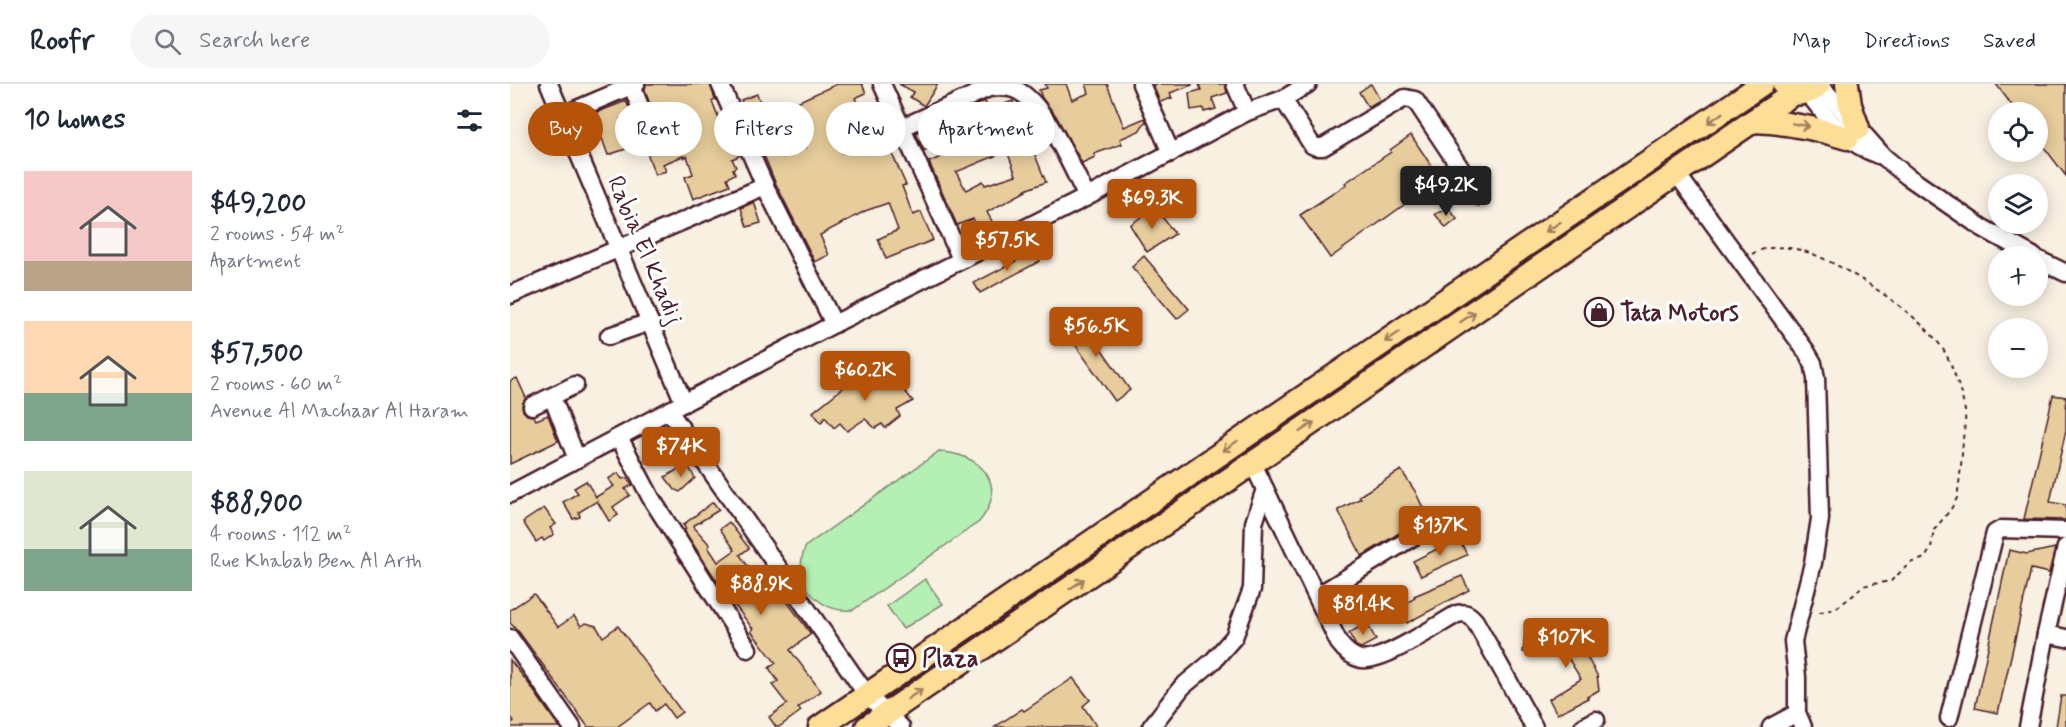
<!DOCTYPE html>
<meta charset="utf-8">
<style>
:root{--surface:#fff;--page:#f6f6f7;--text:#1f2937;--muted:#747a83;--line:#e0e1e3;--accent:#b45309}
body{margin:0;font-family:Mynerve,sans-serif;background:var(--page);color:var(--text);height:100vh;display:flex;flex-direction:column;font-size:22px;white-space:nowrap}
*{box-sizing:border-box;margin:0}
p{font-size:20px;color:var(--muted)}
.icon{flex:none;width:33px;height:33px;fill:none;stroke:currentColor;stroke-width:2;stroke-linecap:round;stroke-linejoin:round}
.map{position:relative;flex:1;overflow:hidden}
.panel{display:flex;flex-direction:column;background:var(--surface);width:510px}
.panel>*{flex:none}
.hud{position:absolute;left:18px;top:18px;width:570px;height:54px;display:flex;gap:12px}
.buttons{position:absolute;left:1478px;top:18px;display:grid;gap:12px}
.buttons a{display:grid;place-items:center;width:60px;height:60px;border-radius:50%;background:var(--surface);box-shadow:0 3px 15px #0003;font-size:30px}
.price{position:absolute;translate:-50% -51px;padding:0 14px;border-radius:6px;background:var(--accent);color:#fff;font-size:20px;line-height:39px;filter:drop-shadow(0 2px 3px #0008)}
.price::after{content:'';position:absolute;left:50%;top:36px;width:18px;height:14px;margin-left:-9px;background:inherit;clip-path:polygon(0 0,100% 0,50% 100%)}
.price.current{background:#222;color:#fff}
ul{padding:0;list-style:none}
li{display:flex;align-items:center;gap:18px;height:150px;padding:0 24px}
li span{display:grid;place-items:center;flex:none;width:168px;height:120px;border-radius:0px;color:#555}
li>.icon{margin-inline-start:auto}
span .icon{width:72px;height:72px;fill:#fffc;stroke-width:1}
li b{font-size:26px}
h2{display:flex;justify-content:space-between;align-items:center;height:72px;padding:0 24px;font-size:26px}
.chip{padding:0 21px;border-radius:27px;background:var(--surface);box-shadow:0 3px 15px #0003;font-size:21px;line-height:54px}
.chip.current{background:var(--accent);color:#fff}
header{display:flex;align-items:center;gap:36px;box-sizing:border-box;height:84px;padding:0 30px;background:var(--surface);border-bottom:2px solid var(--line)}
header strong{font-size:28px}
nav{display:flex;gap:33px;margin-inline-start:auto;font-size:21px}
.search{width:420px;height:54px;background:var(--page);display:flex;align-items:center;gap:15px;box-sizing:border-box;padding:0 21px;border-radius:33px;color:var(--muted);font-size:22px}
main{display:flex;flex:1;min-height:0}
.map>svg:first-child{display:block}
.green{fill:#b4efb4;stroke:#7f8770;stroke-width:1.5}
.building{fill:#e7cc9c;stroke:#4a1f2b;stroke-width:1.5;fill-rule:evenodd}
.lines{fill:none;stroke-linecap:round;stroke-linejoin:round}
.minor-casing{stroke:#4a1f2b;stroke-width:21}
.major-casing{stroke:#4a1f2b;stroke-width:27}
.path{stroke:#4a1f2b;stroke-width:2;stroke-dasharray:4.5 4.5;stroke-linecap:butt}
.minor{stroke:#fff;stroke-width:16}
.major{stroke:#fcde96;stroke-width:22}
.oneway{stroke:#a37e60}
.labels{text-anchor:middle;stroke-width:6;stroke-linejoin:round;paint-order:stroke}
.street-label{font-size:24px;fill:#4a1f2b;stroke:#fff}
.poi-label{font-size:24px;font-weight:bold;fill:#4a1f2b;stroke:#fff;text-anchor:start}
</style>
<header>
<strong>Roofr</strong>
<div class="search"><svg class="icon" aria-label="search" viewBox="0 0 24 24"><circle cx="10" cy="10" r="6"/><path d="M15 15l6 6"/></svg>Search here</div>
<nav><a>Map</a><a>Directions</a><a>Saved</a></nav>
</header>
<main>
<section class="panel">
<h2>10 homes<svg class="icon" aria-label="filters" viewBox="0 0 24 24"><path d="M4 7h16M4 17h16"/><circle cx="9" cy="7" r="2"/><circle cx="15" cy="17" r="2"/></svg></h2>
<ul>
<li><span style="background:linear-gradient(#f6c9c9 75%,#b9a48a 0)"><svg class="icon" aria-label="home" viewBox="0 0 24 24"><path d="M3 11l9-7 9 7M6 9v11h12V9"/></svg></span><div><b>$49,200</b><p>2 rooms · 54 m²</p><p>Apartment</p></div></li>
<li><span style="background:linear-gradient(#ffd9b3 60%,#7fa58c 0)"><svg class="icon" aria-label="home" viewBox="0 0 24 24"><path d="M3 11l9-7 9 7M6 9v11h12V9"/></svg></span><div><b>$57,500</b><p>2 rooms · 60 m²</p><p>Avenue Al Machaar Al Haram</p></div></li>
<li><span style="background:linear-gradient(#dfe7d0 65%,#7fa58c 0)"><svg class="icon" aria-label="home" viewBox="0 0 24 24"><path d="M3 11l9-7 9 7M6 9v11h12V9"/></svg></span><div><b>$88,900</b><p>4 rooms · 112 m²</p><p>Rue Khabab Ben Al Arth</p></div></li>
</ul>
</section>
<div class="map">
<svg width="1556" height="643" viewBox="0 0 1556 643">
<rect width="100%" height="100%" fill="#f8f0e1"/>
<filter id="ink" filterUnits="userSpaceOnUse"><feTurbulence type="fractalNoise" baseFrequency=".0167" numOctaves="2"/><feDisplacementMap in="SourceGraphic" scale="12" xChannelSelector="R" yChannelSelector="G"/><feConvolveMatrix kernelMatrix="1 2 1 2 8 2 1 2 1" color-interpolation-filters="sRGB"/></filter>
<g filter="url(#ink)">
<g class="green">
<path d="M 428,368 C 470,368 500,401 469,438 L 343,526 C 307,530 280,495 296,462 Z"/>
<polygon points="415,495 433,520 393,545 377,522"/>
</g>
<g class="building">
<polygon points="136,0 200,0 205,15 202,17 210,37 219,56 223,55 228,68 229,72 222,75 226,83 223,85 225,90 217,94 220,101 183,115 175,93 183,90 177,72 174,74 173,72 153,80 156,87 145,91 135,63 124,68 122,63 98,71 83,30 116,17 122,30 110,35 116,53 139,44 145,36 135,6"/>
<path d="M 327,0 L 352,0 L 356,9 L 345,14 L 353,31 L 366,25 L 372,39 L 369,41 L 396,101 L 392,102 L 403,131 L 411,128 L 423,156 L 376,175 L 368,155 L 388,146 L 378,119 L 355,127 L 310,151 L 319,171 L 305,178 L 265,98 L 231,16 L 247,10 L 254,28 L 263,24 L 265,28 ZM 276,35 L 279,39 L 285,37 L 296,63 L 273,73 L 270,67 L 268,68 L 260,44 ZM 347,38 L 356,57 L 332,69 L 323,49 Z"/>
<polygon points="389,0 428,0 414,22 400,13 404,8"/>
<polygon points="535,0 556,0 562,16 579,9 576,0 597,0 614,43 635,34 636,37 629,47 610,55 612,60 584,70 585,73 572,79 546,32 532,14 529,6 537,4"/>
<polygon points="646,0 682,0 682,1 660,9 662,14 650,18 643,1"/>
<polygon points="689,0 715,0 717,9 702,14 706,25 694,28 693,24 681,26 679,9 691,6"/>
<polygon points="861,0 870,16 858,23 849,8"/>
<polygon points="1486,0 1556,0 1556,92 1527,54 1527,28 1507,28"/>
<polygon points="475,17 481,32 470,36 414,67 406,49"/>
<path d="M 503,17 L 536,98 L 515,106 L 516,107 L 477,128 L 485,143 L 472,151 L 463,135 L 447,141 L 419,78 L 490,49 L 481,25 ZM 497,67 L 506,91 L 475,101 L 473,97 L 456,106 L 446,88 Z"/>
<polygon points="901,51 930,95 820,174 790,131 836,101 835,99 881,68 880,66"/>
<polygon points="244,118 251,139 237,143 231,124"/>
<polygon points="645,123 665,150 637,168 620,141"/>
<polygon points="939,124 947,135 936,144 925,130"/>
<polygon points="525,167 530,177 470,209 464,199"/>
<polygon points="634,172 679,225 667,235 622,183"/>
<polygon points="567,230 620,306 605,317 552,242"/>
<polygon points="370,283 385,302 390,301 403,317 387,326 390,332 375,344 372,340 365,344 355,335 337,347 330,339 324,344 315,333 311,339 306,332 303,328 349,291 352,294"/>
<polygon points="7,294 16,314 12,321 13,327 17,331 24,332 26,336 38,331 48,357 0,380 0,297"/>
<polygon points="1543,311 1556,313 1556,346 1540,418 1556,421 1556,436 1514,435"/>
<polygon points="177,380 185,394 170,408 165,406 155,393"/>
<polygon points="891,386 905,407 917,432 852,472 828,426 851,414 849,412"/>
<polygon points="108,389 112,395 117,394 122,401 115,405 120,411 103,423 108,431 99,437 87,417 69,428 70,433 63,435 53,418 68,409 64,404 76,397 86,413 104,402 98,395"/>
<polygon points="203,418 209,426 183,442 200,461 198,463 208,478 225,466 210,445 219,438 239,464 230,471 250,500 259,493 301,550 280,566 311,607 288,624 291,627 269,643 266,643 259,633 277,620 262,601 268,597 259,584 266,579 241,547 243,545 223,519 221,519 174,446 176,445 173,441"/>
<polygon points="34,424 46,440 40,444 44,450 34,457 32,454 26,458 13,438"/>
<polygon points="949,454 957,471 911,492 903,477"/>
<polygon points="1545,464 1539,489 1521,485 1488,629 1465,624 1499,466 1517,470"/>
<polygon points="952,492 959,506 897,539 889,523 905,514 904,512"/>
<polygon points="24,510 48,543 64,532 71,542 76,539 86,542 93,553 108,542 172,628 164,634 154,620 145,627 140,619 107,643 78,643 9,548 0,539 0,526"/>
<polygon points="857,539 866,556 851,564 846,562 839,549"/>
<polygon points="1015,550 1060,556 1072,564 1087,591 1089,606 1077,613 1078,614 1047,630 1039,615 1071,595 1058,574 1013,568"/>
<polygon points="0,576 19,600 49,643 0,643 0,640 4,637 0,632"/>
<polygon points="563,594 580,616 573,622 587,643 485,643 512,625 514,627"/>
<polygon points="1551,612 1556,612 1556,643 1546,643"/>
</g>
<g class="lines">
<g class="minor-casing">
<g id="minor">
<polyline points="39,0 174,319"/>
<polyline points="210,0 255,102 324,240"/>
<polyline points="372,0 451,175"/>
<polyline points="631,0 661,69"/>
<polyline points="725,0 737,28"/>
<polyline points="1309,0 1374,73 1397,92 1471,143 1523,172"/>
<polyline points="122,2 135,35"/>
<path d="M 1298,9 C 1318,35 1336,59 1368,71"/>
<polyline points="773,15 802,61 807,63 813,63 895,14 905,16 969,112"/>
<polyline points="53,31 126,0"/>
<path d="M 391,44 L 479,4 C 488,3 497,2 506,6 C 535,18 562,85 577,113"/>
<polyline points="1167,90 1296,267 1303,279 1306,294 1310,435 1303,479 1283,557 1287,593 1287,629 1293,643"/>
<polyline points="1527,175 1556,189"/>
<polyline points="0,211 255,102"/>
<polyline points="99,252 140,238"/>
<polyline points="42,313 67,375"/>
<polyline points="22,322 65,301"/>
<polyline points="159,327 357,611 391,643"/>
<polyline points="109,353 141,414 238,565"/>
<path d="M 743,380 L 829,559 C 835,567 842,573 851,575 C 872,579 927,541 947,530 C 956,528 959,530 965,537 L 1024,643"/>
<polyline points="0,410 324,240 577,113 737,28 773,15 798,0"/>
<polyline points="807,512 929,437"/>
<polyline points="1536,550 1556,554"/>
<polyline points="0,554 62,643"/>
<polyline points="1439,634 1485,449 1492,445 1556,447"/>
<polyline points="641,643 672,603 703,577 724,553 742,505 744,439 755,405"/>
<polyline points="1073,643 1086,636"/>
<polyline points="1261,643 1287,629"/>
<polyline points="1518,643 1536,550 1556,463"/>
</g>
</g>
<g class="major-casing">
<g id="major">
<path d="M 1274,0 C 1284,13 1299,12 1309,0"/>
<polyline points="1337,0 1340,21 1348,44"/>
<path d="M 1243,37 C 1277,38 1306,44 1337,54"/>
<polyline points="310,643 1252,0"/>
<polyline points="357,643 1284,9"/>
</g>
</g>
<path class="path" d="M 1242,170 C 1256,162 1274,162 1290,166 C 1328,175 1415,233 1434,267 C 1443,282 1452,310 1455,327 C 1456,336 1454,346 1453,355 C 1452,374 1450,394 1447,414 L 1441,425 L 1424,446 L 1421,464 L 1415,474 L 1400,479 L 1381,497 L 1352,502 L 1345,510 L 1325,525 L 1305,529"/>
<use href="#minor" class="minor"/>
<use href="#major" class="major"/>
</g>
<defs><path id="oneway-shaft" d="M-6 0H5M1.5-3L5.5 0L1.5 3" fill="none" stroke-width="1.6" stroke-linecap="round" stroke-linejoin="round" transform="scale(1.5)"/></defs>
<g class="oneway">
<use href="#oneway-shaft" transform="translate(1205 34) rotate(146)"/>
<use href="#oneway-shaft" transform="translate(1291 41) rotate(10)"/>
<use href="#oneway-shaft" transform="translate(1043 143) rotate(146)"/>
<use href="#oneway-shaft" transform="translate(958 233) rotate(-34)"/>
<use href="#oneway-shaft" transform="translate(882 253) rotate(146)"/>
<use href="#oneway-shaft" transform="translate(797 343) rotate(-34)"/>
<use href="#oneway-shaft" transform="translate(720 362) rotate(146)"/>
<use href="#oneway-shaft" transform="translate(567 500) rotate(-34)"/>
<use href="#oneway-shaft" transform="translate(405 610) rotate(-34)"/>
</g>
</g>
<defs>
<g id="shop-ring" transform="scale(1.5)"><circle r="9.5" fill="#fff" stroke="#4a1f2b" stroke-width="1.5"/><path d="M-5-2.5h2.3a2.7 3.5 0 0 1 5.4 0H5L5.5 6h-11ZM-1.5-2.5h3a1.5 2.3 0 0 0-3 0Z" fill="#4a1f2b"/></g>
<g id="bus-ring" transform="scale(1.5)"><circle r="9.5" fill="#fff" stroke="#4a1f2b" stroke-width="1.5"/><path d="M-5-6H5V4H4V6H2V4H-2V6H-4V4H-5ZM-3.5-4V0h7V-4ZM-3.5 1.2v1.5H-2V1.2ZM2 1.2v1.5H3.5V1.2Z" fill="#4a1f2b"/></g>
</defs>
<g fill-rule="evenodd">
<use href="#shop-ring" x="1089" y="228"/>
<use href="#bus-ring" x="391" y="574"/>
</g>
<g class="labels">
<g class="street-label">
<text transform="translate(136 166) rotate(67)" y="8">Rabia El Khadij</text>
</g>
<g class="poi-label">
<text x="1110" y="236">Tata Motors</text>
<text x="412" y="582">Plaza</text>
</g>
</g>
</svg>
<div class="buttons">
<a><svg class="icon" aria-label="locate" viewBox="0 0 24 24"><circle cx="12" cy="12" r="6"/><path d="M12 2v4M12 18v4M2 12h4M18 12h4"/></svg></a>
<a><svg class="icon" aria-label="layers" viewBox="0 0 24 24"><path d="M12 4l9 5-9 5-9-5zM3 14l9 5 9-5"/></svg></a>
<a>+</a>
<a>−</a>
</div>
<b class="price current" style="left:936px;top:133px">$49.2K</b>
<b class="price" style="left:642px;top:146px">$69.3K</b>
<b class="price" style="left:497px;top:188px">$57.5K</b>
<b class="price" style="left:586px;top:274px">$56.5K</b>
<b class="price" style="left:355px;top:318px">$60.2K</b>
<b class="price" style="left:171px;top:394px">$74K</b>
<b class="price" style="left:930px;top:473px">$137K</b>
<b class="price" style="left:251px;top:532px">$88.9K</b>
<b class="price" style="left:853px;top:552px">$81.4K</b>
<b class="price" style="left:1056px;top:585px">$107K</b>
<div class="hud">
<a class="chip current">Buy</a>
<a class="chip">Rent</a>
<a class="chip">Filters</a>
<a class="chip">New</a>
<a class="chip">Apartment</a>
</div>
</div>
</main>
